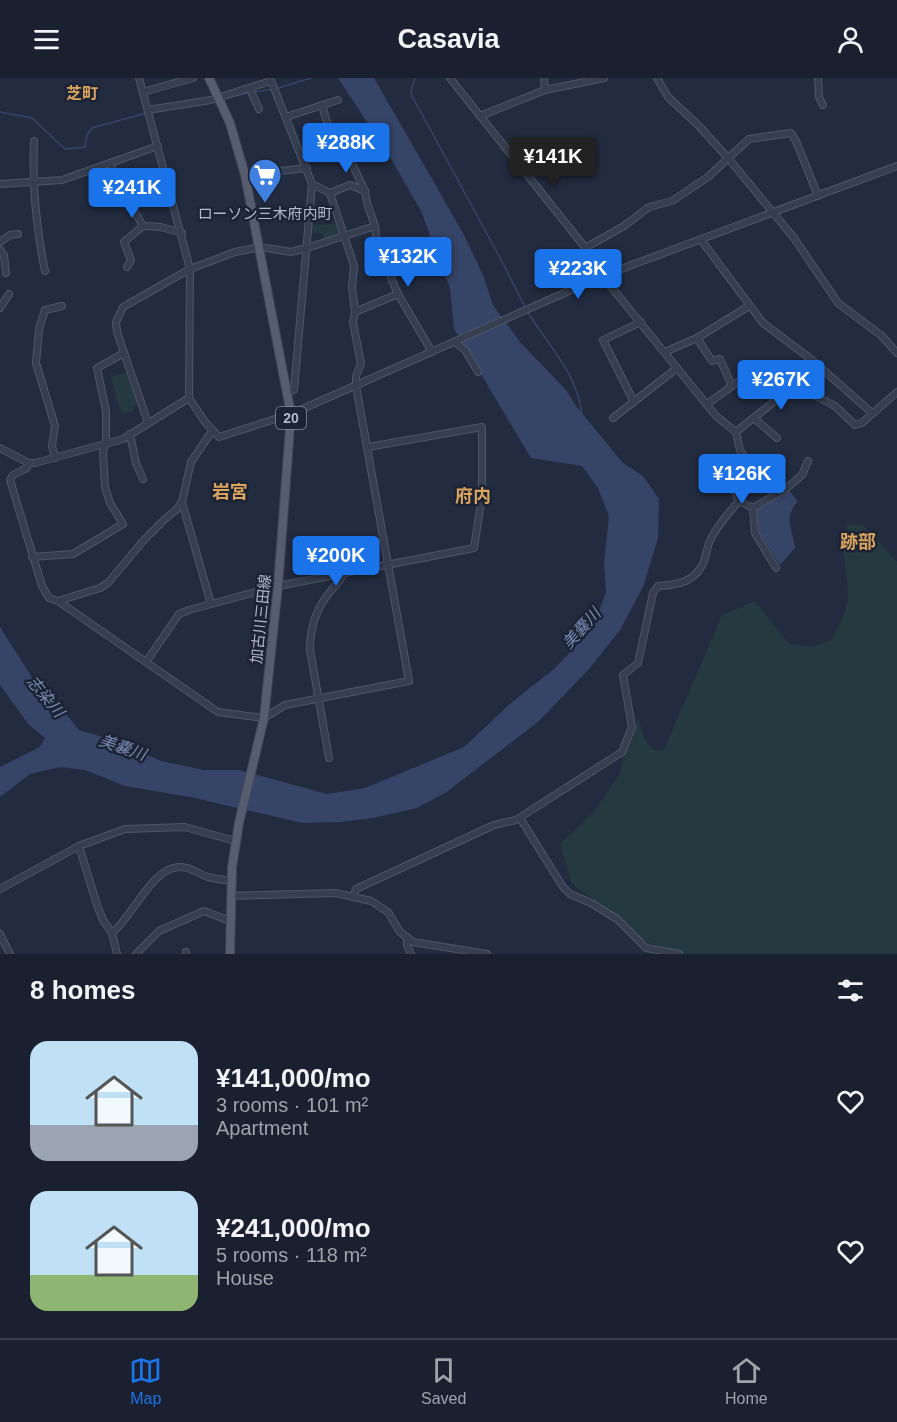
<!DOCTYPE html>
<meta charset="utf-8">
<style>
:root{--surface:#1a202f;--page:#232837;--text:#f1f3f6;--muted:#9fa3aa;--line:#383e4b;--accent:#1a73e8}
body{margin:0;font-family:Arial,"Noto Sans JP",sans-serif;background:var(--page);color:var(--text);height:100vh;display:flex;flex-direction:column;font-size:22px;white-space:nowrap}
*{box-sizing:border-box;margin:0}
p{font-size:20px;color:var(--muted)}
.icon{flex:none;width:33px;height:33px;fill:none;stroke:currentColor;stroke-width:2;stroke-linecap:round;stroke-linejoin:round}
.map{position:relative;height:876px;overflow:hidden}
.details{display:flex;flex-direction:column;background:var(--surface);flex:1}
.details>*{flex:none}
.price{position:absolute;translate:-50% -51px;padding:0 14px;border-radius:6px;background:var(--accent);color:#fff;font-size:20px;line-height:39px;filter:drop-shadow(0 2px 3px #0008)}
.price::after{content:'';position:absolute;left:50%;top:36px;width:18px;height:14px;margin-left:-9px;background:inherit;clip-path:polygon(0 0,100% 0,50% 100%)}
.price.selected{background:#222;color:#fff}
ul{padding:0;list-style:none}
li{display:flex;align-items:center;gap:18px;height:150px;padding:0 30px}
li span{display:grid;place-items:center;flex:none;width:168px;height:120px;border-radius:18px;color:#555}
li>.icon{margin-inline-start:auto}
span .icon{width:72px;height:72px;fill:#fffc;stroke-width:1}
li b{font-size:26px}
h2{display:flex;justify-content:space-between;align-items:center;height:72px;padding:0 30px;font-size:26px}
header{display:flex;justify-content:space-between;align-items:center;height:78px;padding:0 30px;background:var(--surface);font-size:27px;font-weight:700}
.tab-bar{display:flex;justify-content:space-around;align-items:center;height:84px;border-top:2px solid var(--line);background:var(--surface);font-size:16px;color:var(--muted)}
.tab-bar a{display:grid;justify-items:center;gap:3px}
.tab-bar .selected{color:var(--accent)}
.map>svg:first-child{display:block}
.green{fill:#253a40}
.water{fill:#354467}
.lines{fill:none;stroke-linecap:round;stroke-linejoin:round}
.stream{stroke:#354467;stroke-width:1.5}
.minor-casing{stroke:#4f5667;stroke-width:8}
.major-casing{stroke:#404758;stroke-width:10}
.minor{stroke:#373e4f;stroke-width:6}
.major{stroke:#555d6f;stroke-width:8}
.labels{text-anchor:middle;stroke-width:5;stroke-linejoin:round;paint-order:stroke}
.shield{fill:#1c2334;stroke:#868c9d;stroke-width:1.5}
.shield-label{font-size:14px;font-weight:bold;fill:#b3b9ca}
.poi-label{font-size:15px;fill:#b3b9ca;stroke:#1c2334}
.street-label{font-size:15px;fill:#b3b9ca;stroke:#1c2334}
.neighbourhood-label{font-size:16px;font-weight:bold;fill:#daa35e;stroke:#1c2334}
.water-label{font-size:16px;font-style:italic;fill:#798bb3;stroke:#1c2334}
.quarter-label{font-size:18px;font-weight:bold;fill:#daa35e;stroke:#1c2334}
</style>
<header><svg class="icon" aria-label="menu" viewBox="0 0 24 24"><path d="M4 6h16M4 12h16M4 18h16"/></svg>Casavia<svg class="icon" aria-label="person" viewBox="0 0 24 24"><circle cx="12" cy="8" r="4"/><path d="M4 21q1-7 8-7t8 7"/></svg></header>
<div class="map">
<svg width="897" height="876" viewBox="0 0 897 876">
<rect width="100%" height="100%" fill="#232b3f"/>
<g class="green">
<polygon points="337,146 340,157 325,162 322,155 311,155 311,147"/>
<polygon points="127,294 138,327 133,329 134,332 123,336 118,325 111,299"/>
<path d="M 847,446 L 863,447 L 897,484 L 897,876 L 685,876 L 644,863 L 620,840 L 572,806 L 560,766 L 593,735 L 621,694 L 623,678 L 630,665 L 638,640 L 645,662 L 653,672 L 664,672 L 722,537 L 755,523 L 789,566 L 813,569 L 831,562 C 839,548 847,534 848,517 C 848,490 839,474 847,446 Z"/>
</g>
<g class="water">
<polygon points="338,0 374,0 463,155 483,197 493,227 520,264 566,312 576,328 623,385 643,398 659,421 658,460 643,509 620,552 590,590 538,644 445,715 417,730 373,740 340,744 302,745 190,719 125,708 85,692 60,689 30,696 0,719 0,689 40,669 45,660 29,647 0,607 0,549 33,601 53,620 79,652 114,662 161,683 204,692 239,692 327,716 365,710 464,669 511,625 555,590 593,550 606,514 604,485 609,438 598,410 582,388 531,380 454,251 450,210 421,133 390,79"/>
<path d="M 789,412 L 798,424 C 783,436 793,454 795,470 L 780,487 L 759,455 L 757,431 Z"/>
</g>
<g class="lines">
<g class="stream">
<polyline points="415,0 411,13 412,18 498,176 525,229"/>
<polyline points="278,10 311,0"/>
<polyline points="254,14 273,11"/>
<polyline points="234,18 249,15"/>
<polyline points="0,34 32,40 65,71 85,69 87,57 92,50 146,35"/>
<path d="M 527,233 C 548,267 577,295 582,336"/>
</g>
<g class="minor-casing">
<g id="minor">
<polyline points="139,0 190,191 189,320 205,344 219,359 291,336 605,197 897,88"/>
<polyline points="270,0 312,106 294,312 288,314"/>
<polyline points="450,0 599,187 608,205 716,338 736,354 740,372 746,381 733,410 739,423 753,430"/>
<polyline points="544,0 545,12"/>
<polyline points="657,0 668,19 698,47 728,80 794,160 838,225 882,258 897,275"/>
<polyline points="818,0 819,19 823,27"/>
<polyline points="250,11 259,31"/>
<polyline points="143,14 193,0"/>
<polyline points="322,27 328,48 347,75 365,113 367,125 375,148 377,167 398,216 432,274"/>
<polyline points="148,32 211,22 271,3"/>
<polyline points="480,38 545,12 604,0"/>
<polyline points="286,39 338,22"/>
<path d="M 34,63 C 32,107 36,149 45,193"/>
<polyline points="110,85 121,111 143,148"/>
<polyline points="245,97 307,90"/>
<polyline points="0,106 62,102 158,68"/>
<polyline points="330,115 350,107 365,113"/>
<polyline points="701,162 763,245 812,282 872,335"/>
<polyline points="0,164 10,157 18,156"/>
<polyline points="585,170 624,148 649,129 672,123 708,99 749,61 791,55 796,63 818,118"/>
<polyline points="0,172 4,177 6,195"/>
<polyline points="127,189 131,182 124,164 143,148 161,149 182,155"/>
<polyline points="0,230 9,216"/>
<polyline points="355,234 398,216"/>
<polyline points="697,260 712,283 720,281 732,308"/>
<polyline points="455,264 465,272 478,294"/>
<polyline points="665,274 697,260 749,228"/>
<polyline points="795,307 835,328 855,347 862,345 897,314"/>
<polyline points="634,324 603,262 641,244"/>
<polyline points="707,326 749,296"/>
<polyline points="613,340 677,290"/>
<polyline points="754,340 777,360"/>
<polyline points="148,345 117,254 116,244 123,229 190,191 235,174 260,169 291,174 307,170 375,148"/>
<polyline points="736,354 795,307 812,282"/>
<polyline points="130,356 136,385 143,401"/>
<polyline points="0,370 29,385 35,385 123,361 189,320"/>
<polyline points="55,380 52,368 55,348 36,285 39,251 45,232 62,228"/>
<polyline points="28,385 27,390 13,397 10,402 42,508 49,520 58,523 218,634 264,640 285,627 409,603 356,308 356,298 361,286 353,244 355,234 352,209 354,188 330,115 312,106"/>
<polyline points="182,424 211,526"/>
<polyline points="32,479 73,476 123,446 110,425 105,409 103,374 106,363 106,333 97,290 124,275"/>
<polyline points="776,490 755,455 753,430 787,410 802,397 808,383"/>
<polyline points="58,523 100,510 108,505 143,463 164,442 176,432 182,424 191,384 212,353"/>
<polyline points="146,584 179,536 189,532 278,508 474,470 482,418 482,349 368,369"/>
<path d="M 329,680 L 310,572 C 310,555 314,537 324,522 C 330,512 339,506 344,495"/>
<polyline points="520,740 563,809 570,816 591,825 617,841 646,870 679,876"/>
<polyline points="79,768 97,827 103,842 112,855 117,876"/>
<polyline points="0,811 79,768 125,751 185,749 235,763"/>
<polyline points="231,818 336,815 371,823 388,834 400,854 413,864 487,876"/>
<path d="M 353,819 L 356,811 L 494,747 L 516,742 L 622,674 L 632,649 L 623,597 L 638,585 L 653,515 L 658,508 C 678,507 696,504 704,483 C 706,477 707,471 709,465 C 716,449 728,436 739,423"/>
<path d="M 112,855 C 133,839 153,786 182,789 C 192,790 199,796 208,799 C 216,801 224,802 232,803"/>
<polyline points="0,856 10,876"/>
<polyline points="407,859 407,867 411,876"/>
<polyline points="186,874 186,876"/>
<polyline points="136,876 159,853 204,833 230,843"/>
</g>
</g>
<g class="major-casing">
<polyline id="major" points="209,0 230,45 245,97 291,336 278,508 264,640 239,745 232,789 230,876"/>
</g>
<use href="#minor" class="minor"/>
<use href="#major" class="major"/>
</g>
<defs>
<g id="supermarket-pin" transform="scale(1.725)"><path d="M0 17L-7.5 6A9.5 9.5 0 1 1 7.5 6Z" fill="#3f7fe0" stroke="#1c2334"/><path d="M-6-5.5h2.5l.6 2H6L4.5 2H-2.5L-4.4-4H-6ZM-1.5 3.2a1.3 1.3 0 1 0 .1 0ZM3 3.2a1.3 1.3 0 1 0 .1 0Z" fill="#fff"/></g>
</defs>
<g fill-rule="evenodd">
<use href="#supermarket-pin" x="265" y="97"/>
</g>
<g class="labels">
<rect class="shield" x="276" y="329" width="30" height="22" rx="4.5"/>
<g class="shield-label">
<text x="291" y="345">20</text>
</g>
<g class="poi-label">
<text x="265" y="141">ローソン三木府内町</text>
</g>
<g class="street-label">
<text transform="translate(261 541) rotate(-84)" y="5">加古川三田線</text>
</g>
<g class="neighbourhood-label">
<text x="82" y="21">芝町</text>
</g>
<g class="water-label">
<text transform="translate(581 550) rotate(-48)" y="6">美嚢川</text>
<text transform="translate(46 618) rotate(50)" y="6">志染川</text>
<text transform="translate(123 669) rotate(19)" y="6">美嚢川</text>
</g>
<g class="quarter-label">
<text x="230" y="420">岩宮</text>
<text x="473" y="424">府内</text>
<text x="858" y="470">跡部</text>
</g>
</g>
</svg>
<b class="price" style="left:346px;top:96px">¥288K</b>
<b class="price selected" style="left:553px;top:110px">¥141K</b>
<b class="price" style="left:132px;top:141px">¥241K</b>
<b class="price" style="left:408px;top:210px">¥132K</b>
<b class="price" style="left:578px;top:222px">¥223K</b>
<b class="price" style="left:781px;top:333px">¥267K</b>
<b class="price" style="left:742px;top:427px">¥126K</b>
<b class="price" style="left:336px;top:509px">¥200K</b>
</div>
<section class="details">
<h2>8 homes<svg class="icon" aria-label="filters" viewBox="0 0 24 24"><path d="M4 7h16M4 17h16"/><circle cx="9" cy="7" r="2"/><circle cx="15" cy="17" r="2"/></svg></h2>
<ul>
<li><span style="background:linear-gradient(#bfe0f5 70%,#9aa5b1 0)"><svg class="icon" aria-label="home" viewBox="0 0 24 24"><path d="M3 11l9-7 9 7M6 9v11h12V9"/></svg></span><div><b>¥141,000/mo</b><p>3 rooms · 101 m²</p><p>Apartment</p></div><svg class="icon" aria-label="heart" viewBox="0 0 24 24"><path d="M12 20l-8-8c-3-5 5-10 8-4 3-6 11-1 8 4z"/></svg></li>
<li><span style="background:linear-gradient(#bfe0f5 70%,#8fb573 0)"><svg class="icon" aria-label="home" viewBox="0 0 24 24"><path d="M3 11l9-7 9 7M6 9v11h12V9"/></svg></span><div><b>¥241,000/mo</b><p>5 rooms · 118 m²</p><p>House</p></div><svg class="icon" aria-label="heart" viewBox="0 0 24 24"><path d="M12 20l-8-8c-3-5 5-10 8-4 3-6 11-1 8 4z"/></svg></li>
</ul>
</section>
<nav class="tab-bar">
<a class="selected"><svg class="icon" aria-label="map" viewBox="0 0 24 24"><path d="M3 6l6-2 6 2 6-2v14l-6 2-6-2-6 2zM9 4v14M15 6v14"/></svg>Map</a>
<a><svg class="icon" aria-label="saved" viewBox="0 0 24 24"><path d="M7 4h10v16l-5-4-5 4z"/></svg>Saved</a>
<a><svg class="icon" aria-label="home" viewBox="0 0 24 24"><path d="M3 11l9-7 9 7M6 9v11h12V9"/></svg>Home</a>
</nav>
